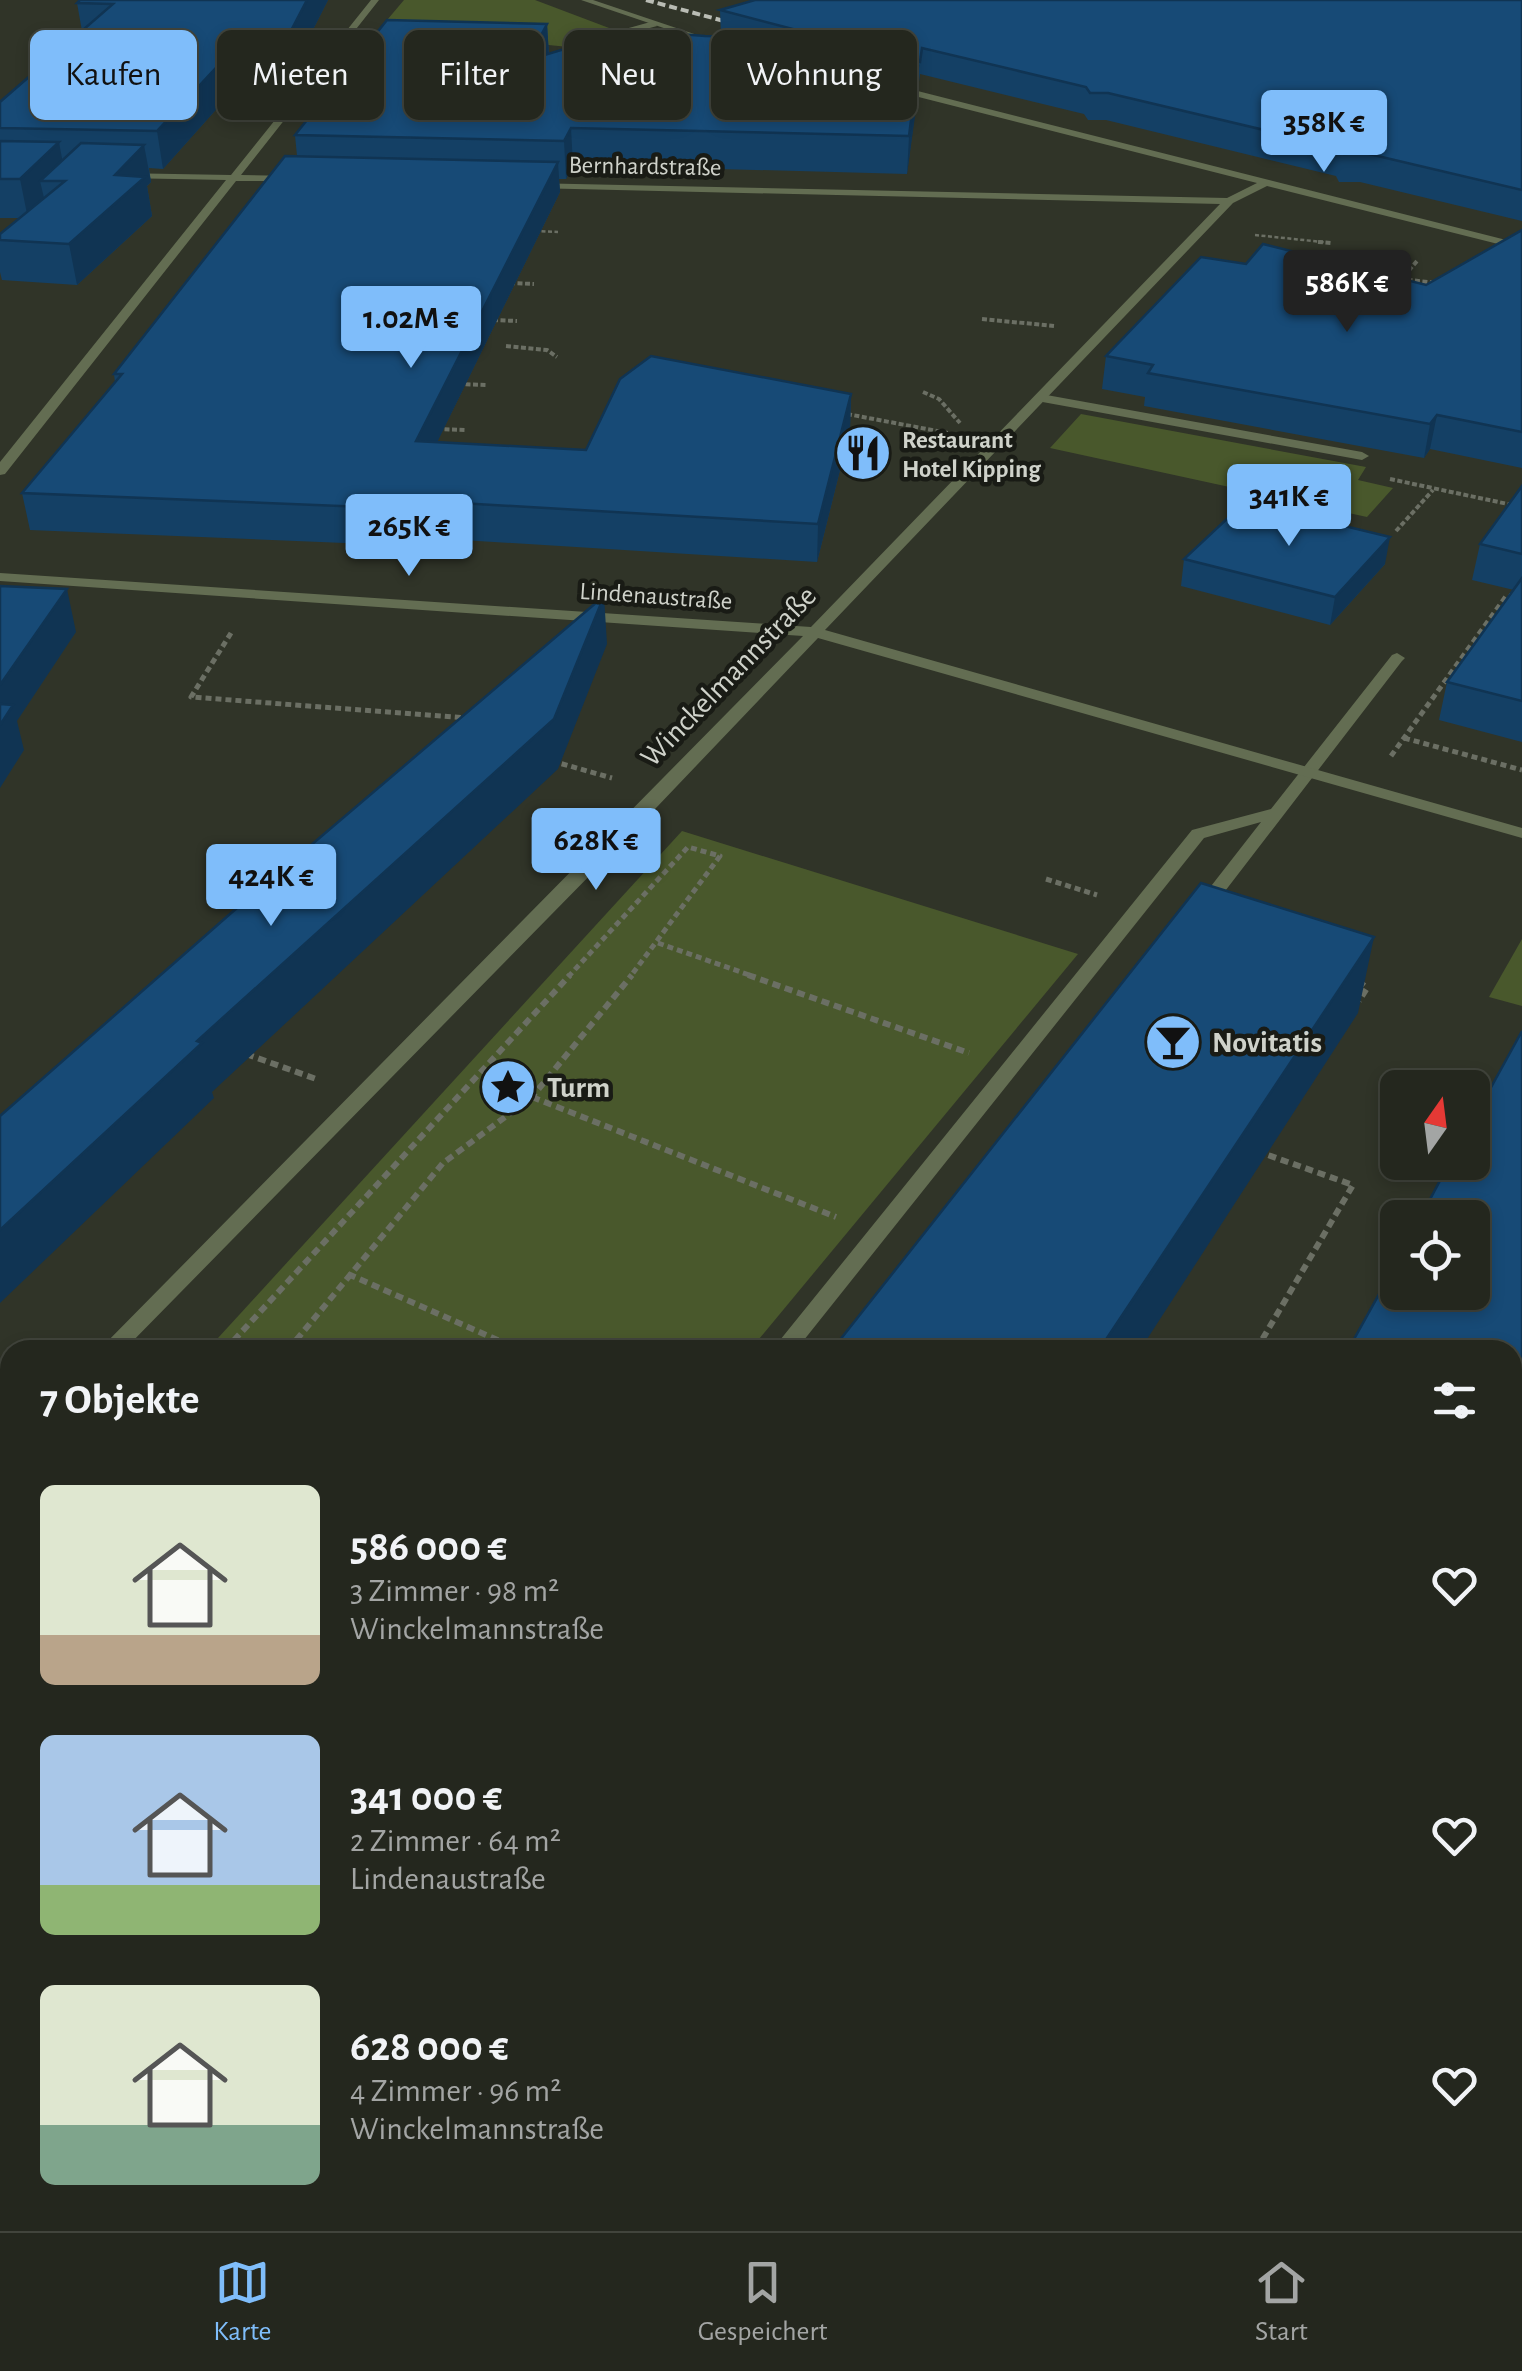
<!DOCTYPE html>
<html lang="de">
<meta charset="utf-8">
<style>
:root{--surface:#24271e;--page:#30332b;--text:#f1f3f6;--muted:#a3a5a4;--line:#41443c;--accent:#7fbdfa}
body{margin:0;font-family:"Alegreya Sans",sans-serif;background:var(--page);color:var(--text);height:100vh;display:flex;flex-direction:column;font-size:38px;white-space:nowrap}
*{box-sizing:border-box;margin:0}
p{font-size:32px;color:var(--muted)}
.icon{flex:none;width:55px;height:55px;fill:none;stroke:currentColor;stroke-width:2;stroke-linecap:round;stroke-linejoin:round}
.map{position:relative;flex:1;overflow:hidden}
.panel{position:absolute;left:0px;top:1340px;width:1522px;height:892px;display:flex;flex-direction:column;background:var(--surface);border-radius:30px 30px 0 0;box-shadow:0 5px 15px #0003,0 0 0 2px var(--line)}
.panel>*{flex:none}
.banner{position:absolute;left:30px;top:30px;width:1000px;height:90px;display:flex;gap:20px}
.needle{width:65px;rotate:14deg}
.buttons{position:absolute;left:1380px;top:1070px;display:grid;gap:20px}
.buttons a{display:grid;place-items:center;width:110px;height:110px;border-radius:15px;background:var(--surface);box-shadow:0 5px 15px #0003,0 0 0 2px var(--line);font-size:50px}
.price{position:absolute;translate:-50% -85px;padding:0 22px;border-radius:10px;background:var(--accent);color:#111;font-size:32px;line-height:65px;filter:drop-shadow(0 2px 5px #0008)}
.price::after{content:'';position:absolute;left:50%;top:60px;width:30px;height:22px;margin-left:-15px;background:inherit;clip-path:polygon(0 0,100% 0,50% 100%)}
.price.on{background:#222;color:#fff}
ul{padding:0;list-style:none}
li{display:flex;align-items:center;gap:30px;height:250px;padding:0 40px}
li span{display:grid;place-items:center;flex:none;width:280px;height:200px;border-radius:15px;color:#555}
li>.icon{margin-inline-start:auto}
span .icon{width:120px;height:120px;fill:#fffc;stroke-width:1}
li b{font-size:42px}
h2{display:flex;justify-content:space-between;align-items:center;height:120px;padding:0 40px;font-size:42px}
.chip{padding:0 35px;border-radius:15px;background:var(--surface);box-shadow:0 5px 15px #0003,0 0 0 2px var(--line);font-size:35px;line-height:90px}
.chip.on{background:var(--accent);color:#111}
.tabs{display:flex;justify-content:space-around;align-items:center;height:140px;border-top:2px solid var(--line);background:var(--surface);font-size:28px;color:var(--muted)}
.tabs a{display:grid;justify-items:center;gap:5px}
.tabs .on{color:var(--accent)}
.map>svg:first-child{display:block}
.green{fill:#49582c}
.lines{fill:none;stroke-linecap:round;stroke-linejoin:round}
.path-far4{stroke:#6b6f64;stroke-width:2.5;stroke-dasharray:4 2.5;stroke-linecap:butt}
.path-far3{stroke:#6b6f64;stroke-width:4;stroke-dasharray:5 2.5;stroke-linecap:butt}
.path-far2{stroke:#6b6f64;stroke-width:5;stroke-dasharray:6 4;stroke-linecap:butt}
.path-far1{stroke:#6b6f64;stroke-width:6;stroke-dasharray:8 5;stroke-linecap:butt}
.path{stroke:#6b6f64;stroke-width:9;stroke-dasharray:10 8;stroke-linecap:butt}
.lane{fill:#636d52;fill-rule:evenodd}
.street{fill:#636d52;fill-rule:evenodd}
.tram{stroke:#b9bcb4;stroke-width:4}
.rail{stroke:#b9bcb4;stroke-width:4;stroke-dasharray:8 4;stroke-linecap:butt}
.wall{fill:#144065}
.shaded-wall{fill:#103453}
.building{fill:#174a76;stroke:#103453;stroke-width:2.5}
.labels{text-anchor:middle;stroke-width:9;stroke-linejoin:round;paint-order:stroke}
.far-street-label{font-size:25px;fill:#cfd2ca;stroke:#191b15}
.far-poi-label{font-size:25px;font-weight:bold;fill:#cfd2ca;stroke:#191b15;text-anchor:start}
.street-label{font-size:30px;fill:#cfd2ca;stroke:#191b15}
.poi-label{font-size:30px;font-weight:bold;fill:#cfd2ca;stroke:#191b15;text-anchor:start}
</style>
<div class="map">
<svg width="1522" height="2231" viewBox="0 0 1522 2231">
<rect width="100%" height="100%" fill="#303428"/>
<g class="green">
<polygon points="404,0 535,0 617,31 595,40 589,49 384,29 382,26"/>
<polygon points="1081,414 1366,467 1358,480 1393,488 1367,517 1050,448"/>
<polygon points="682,831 1078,954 750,1350 207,1350"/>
<polygon points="1522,939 1522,1006 1489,997"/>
<polygon points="1522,1741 1522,2219 1518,2231 1332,2231 1336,2222 1512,2222 1512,1765"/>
<polygon points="1027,2223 1232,2223 1228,2231 1041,2231"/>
</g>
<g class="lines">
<g class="path-far4">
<polyline points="222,95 250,96"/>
<polyline points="535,231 558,232"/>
<polyline points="1255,235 1332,243"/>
</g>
<g class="path-far3">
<polyline points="1318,242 1332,243"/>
<polyline points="1400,279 1437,283"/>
<polyline points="1399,282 1417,261"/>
<polyline points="510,283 534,284"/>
<polyline points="982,319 1054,326"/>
<polyline points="493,320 517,321"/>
<polyline points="506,346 547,350 557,357"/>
<polyline points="458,384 487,385"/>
<polyline points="923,392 939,399 960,423"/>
<polyline points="847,414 948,433"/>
<polyline points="437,429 466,430"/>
<polyline points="1390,479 1522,507"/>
<polyline points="1396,531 1433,490"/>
</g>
<g class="path-far2">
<polyline points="231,633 191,697 467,718"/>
<polyline points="1404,738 1522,770"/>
<polyline points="1391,756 1507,595 1522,599"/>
<polyline points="552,761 612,778"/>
<polyline points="1046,879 1097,895"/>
<polyline points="658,943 755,977"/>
<polyline points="568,977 688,847 720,856 630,977"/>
</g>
<g class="path-far1">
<polyline points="748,975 969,1053"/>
<polyline points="1358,981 1367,988 1359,1001"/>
<polyline points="246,1054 319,1080"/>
<polyline points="532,1097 836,1217"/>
<polyline points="348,1274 520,1350"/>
<polyline points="1145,1340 1167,1350"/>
<polyline points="225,1350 570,975"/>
<polyline points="288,1350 443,1163 532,1097 632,975"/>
<polyline points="1256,1350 1353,1185 1265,1154"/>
<polyline points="0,1516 10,1520"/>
</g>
<g class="path">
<polyline points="6,1518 10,1520"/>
<polyline points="1512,1588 1522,1565"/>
<polyline points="1512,1708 1522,1684"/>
<polyline points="0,1900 10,1906"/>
<polyline points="165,2231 172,2222"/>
<polyline points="1248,2231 1251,2222"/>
<polyline points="1291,2231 1295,2222"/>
</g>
<g class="lane">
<polygon points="654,21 657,26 606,40 600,48 593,46 600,36"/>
<polygon points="1041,394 1362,452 1369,456 1362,460 1037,401 1037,395"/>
<polygon points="1397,653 1405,658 1402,661 1209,912 1197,912 1194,908 1261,822 1204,838 796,1350 772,1350 1192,830 1271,809 1392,655"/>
<polygon points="0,1746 10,1750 10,1775 0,1771"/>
</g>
<g class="street">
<polygon points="371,0 379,0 241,175 293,176 297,181 236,181 5,474 0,475 0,462 226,180 122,178 118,173 231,175"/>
<polygon points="581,0 593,0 715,41 708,43"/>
<polygon points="894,85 1522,244 1522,250 1267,186 1233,203 825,630 1522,828 1522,838 818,638 656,808 124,1350 99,1350 803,636 0,581 0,573 811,627 1220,204 532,188 528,183 1227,198 1257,183 891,90"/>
<polygon points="10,1443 10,1467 0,1471 0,1447"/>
<polygon points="903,2222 942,2222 946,2231 907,2231"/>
</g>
<g class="tram">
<polyline points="1512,1825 1522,1800"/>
<polyline points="1512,1991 1522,1965"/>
<polyline points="1358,2231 1361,2222"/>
<polyline points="1426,2231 1429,2222"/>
</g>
<polyline class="rail" points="646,0 750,28"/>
</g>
<g class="wall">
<polygon points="80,0 328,0 288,79 245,77 163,169 149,168 151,182 147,186 152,216 77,285 2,280 0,272 0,234 20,218 0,218 0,102 82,31 77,3"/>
<polygon points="1522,0 1522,221 1360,182 1339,182 1336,176 1106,120 1088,120 1084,114 920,74 907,174 573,165 566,179 559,179 560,192 437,442 586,450 851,394 850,430 817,562 397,536 393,545 30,530 22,493 115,382 114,374 297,156 295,135 547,24 549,54 705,36 721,36 720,10"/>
<polygon points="1522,230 1522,468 1430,449 1424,458 1144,406 1145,397 1102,389 1106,356 1246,264 1426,285"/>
<polygon points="1522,486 1522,742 1439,720 1447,682 1514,590 1472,580 1480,544"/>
<polygon points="1184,559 1385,564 1330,625 1181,586"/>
<polygon points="220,2222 796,2222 810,2231 222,2231"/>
</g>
<g class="shaded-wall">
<polygon points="307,0 328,0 288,79 284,44"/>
<polygon points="547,24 549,58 528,60"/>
<polygon points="240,42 245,77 163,169 157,131"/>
<polygon points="918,66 917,102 907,174 909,136"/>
<polygon points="571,128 573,165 566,179 564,141"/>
<polygon points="59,142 66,180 40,181 45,202 28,219 20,179"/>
<polygon points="144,145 151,182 147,186 152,216 77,285 69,244 115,175"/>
<polygon points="558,162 560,192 420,477 416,441"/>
<polygon points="851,394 850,430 817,562 818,524"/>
<polygon points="1437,415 1430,449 1424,458 1430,424"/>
<polygon points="393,499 397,536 393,545 389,508"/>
<polygon points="1390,537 1385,564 1330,625 1335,597"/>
<polygon points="67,589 76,632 17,721 24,750 0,788 0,685"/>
<polygon points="604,596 607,644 558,769 212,1092 214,1098 0,1303 0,1230"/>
<polygon points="1374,937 1358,1013 1140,1350 1099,1350"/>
<polygon points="1522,1374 1522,1396 1512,1417 1512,1395"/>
</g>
<g class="building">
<polygon points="80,0 307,0 284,44 240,42 157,131 0,128 0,102 113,4 77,3"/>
<polygon points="755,0 1522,0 1522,190 1365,153 1344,154 1340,148 1108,93 1090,93 1086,87 922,48 920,62 720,10"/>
<polygon points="387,20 547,24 528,60 628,30 705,36 770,37 777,32 918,66 909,136 571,128 564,141 295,135"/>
<polygon points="0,141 59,142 20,179 0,179"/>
<polygon points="81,143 144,145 115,175 145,177 69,244 0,240 0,234 65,181 40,181"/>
<polygon points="285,156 558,162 416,441 586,450 620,379 651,356 851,394 818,524 393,499 389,508 22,493 122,374 114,374"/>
<polygon points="1522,230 1522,432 1437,415 1430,424 1148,373 1153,365 1106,356 1201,257 1246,264 1263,244 1426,285"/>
<polygon points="1522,486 1522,554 1480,544"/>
<polygon points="1245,502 1390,537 1335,597 1184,559"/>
<polygon points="1522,578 1522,701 1447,682"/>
<polygon points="0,586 67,589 0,685"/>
<polygon points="604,596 554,719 197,1041 202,1043 0,1230 0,1116 230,914"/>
<polygon points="0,704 13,705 0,725"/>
<polygon points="1201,883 1374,937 1099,1350 832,1350"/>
<polygon points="1522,1031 1522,1374 1512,1395 1512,1350 1348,1350 1398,1260 1398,1292 1472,1292 1472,1218 1420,1218 1450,1162 1472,1162 1472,1122"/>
<polygon points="283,2222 796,2222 810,2231 296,2231"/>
</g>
<defs>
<g id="restaurant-disc" transform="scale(2.875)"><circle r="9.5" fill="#7fbdfa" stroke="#191b15"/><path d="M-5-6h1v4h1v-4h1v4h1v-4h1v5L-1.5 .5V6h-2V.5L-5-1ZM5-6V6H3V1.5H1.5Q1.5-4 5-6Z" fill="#111"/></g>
<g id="bar-disc" transform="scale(2.875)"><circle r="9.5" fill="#7fbdfa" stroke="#191b15"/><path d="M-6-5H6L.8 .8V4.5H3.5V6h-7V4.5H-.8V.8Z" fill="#111"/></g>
<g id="sight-disc" transform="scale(2.875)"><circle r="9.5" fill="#7fbdfa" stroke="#191b15"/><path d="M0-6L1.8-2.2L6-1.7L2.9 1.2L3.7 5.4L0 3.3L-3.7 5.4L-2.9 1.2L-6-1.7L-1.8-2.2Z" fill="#111"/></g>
</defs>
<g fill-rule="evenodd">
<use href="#restaurant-disc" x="863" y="453"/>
<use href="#bar-disc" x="1173" y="1042"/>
<use href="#sight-disc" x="508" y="1087"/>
</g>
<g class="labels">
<g class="far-street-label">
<text transform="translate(645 165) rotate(1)" y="9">Bernhardstraße</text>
<text transform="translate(656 595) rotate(4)" y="9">Lindenaustraße</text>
</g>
<g class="far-poi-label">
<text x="902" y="448">Restaurant<tspan x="902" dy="29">Hotel Kipping</tspan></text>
</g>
<g class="street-label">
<text transform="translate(728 676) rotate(-46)" y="10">Winckelmannstraße</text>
</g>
<g class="poi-label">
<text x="1212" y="1052">Novitatis</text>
<text x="547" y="1097">Turm</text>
</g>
</g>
</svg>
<div class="buttons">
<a><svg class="needle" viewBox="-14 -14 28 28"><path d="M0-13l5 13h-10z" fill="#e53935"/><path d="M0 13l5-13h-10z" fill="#a3a5a4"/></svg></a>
<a><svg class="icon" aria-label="locate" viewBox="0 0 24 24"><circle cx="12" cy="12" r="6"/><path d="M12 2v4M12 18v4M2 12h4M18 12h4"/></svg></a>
</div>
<b class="price" style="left:1324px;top:175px">358K €</b>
<b class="price on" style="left:1347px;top:335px">586K €</b>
<b class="price" style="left:411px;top:371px">1.02M €</b>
<b class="price" style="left:1289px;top:549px">341K €</b>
<b class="price" style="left:409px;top:579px">265K €</b>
<b class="price" style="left:596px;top:893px">628K €</b>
<b class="price" style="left:271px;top:929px">424K €</b>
<div class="banner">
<a class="chip on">Kaufen</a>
<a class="chip">Mieten</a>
<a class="chip">Filter</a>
<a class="chip">Neu</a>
<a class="chip">Wohnung</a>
</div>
<section class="panel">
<h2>7 Objekte<svg class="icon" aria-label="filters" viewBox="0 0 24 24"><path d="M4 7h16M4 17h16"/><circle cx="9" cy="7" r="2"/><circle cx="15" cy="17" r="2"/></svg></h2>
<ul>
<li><span style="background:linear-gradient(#dfe7d0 75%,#b9a48a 0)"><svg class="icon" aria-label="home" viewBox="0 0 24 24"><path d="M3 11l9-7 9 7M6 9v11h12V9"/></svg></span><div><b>586 000 €</b><p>3 Zimmer · 98 m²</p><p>Winckelmannstraße</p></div><svg class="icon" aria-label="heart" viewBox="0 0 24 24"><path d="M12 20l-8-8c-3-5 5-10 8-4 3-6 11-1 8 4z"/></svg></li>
<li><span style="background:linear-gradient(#a9c7e8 75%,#8fb573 0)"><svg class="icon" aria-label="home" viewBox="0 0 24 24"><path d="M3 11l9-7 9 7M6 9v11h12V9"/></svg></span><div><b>341 000 €</b><p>2 Zimmer · 64 m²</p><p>Lindenaustraße</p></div><svg class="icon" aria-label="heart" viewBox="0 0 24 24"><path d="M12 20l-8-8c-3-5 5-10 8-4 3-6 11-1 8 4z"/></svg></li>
<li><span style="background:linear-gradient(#dfe7d0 70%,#7fa58c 0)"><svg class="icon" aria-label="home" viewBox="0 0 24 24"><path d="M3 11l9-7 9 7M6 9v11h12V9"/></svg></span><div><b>628 000 €</b><p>4 Zimmer · 96 m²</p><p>Winckelmannstraße</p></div><svg class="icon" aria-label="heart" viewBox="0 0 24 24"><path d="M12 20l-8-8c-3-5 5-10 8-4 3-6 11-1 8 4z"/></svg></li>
</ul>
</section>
</div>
<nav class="tabs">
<a class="on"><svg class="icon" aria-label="map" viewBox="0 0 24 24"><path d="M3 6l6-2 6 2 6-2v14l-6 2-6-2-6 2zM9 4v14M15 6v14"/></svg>Karte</a>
<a><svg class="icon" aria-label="saved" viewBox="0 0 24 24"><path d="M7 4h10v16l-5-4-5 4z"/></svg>Gespeichert</a>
<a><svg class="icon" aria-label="home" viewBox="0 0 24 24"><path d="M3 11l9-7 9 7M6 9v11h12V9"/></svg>Start</a>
</nav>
